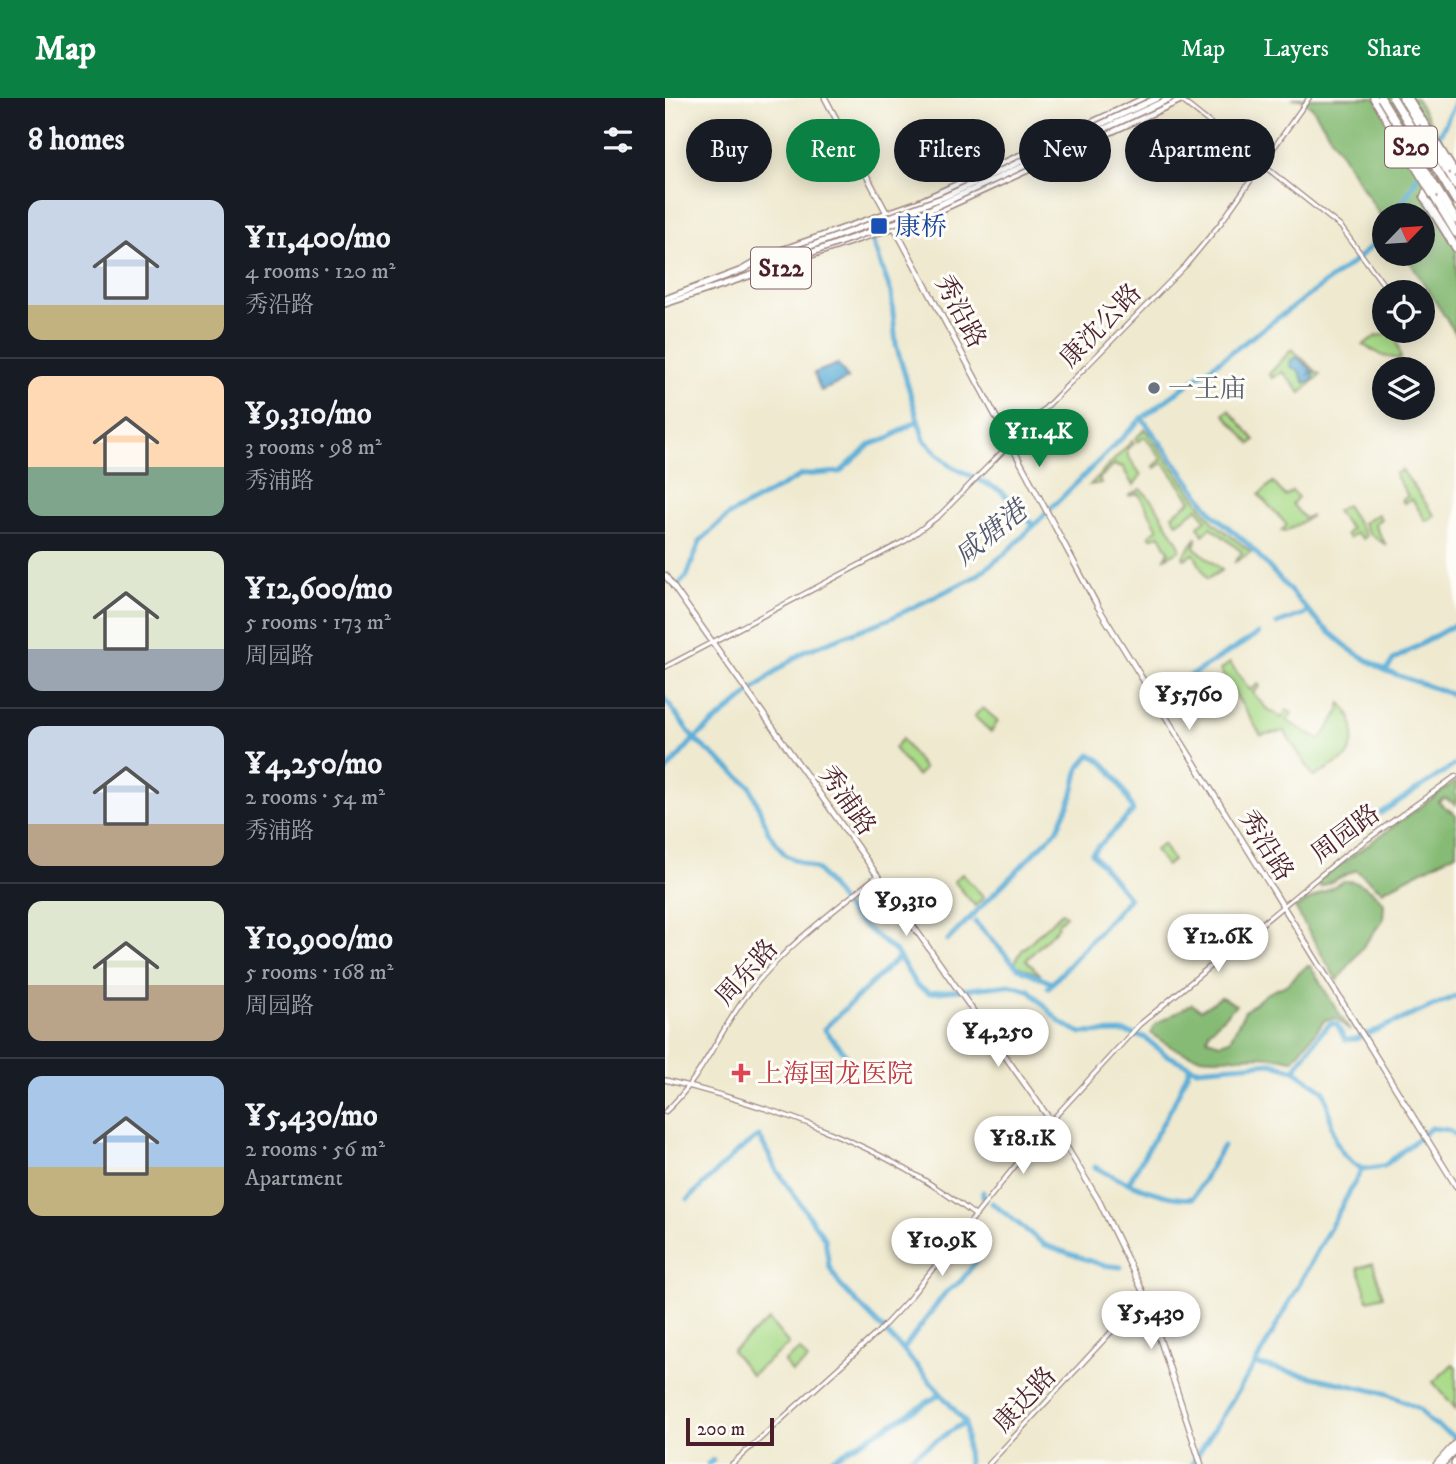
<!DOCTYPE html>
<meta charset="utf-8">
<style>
:root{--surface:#171b24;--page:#242831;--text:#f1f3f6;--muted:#9ea1a6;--line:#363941;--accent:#0b8043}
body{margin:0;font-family:"IM FELL DW Pica","Noto Serif SC",serif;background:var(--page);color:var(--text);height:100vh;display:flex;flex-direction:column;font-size:26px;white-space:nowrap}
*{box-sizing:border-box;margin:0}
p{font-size:23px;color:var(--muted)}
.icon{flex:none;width:38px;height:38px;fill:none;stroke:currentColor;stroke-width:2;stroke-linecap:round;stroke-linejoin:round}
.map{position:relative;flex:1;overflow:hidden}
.details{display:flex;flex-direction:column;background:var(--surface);width:665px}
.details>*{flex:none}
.top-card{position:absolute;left:21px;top:21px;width:665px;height:63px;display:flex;gap:14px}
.needle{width:46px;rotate:65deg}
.controls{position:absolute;left:707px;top:105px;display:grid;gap:14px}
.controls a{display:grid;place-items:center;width:63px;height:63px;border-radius:50%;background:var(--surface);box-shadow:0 4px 18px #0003;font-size:35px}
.scale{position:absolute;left:21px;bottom:18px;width:88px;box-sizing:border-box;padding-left:7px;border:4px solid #4a1f2b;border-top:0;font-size:19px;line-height:24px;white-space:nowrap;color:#4a1f2b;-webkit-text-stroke:5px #fdfcf7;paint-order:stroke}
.price{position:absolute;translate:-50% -60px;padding:0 16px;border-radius:24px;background:#fff;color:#222;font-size:23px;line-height:46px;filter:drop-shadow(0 2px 4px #0008)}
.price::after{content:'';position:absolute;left:50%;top:42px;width:21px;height:16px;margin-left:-10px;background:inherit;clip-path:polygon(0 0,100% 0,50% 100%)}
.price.current{background:var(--accent);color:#fff}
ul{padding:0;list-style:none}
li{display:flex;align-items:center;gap:21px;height:175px;padding:0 28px}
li+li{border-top:2px solid var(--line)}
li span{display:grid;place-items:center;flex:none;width:196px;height:140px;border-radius:14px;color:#555}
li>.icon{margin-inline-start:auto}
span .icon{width:84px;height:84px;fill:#fffc;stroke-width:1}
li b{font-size:30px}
h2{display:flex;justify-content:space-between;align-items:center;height:84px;padding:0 28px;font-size:30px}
.tag{padding:0 24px;border-radius:32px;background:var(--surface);box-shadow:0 4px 18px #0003;font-size:24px;line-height:63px}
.tag.current{background:var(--accent);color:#fff}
header{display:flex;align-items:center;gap:42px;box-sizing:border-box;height:98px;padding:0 35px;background:var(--accent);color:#fff}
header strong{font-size:33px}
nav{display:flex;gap:38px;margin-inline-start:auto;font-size:24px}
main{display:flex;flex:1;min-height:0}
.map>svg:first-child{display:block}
.green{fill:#a9db89;stroke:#7a7d5a;stroke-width:2}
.forest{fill:#86bb75;stroke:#686d50;stroke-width:2}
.water{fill:#5baed7;stroke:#526681;stroke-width:2}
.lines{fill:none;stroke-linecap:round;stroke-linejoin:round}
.river{stroke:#5baed7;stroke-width:5}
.tertiary-casing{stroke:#9c847d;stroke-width:6}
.secondary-casing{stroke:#9c847d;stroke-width:7}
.primary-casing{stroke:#9c847d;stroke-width:8}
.motorway-casing{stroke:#9c847d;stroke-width:10}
.tertiary{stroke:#fff;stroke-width:3.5}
.secondary{stroke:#fff;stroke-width:4.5}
.primary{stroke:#fff;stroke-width:5}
.motorway{stroke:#fff;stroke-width:7}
.primary-bridge-casing{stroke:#9c847d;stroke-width:8;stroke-linecap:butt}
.motorway-bridge-casing{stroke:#9c847d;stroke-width:10;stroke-linecap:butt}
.primary-bridge{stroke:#fff;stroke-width:5}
.motorway-bridge{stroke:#fff;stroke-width:7}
.transit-dot{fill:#1a4fb4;stroke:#fdfcf7;stroke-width:2.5}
.worship-dot{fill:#6b7280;stroke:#fdfcf7;stroke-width:2.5}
.health-dot{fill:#e0444e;stroke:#fdfcf7;stroke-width:2.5}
.labels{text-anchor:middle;stroke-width:6;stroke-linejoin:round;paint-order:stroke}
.shield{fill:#fdfcf7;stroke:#806168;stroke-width:2}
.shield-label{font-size:24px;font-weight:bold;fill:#4a1f2b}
.transit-label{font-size:26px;fill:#164399;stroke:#fdfcf7;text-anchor:start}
.street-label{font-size:26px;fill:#4a1f2b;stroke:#fdfcf7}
.worship-label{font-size:26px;fill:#5b616d;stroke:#fdfcf7;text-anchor:start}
.health-label{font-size:26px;fill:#be3a42;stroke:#fdfcf7;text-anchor:start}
.water-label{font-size:28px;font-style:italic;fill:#515870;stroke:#fdfcf7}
</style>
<header>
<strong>Map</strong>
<nav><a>Map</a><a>Layers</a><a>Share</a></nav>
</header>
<main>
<section class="details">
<h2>8 homes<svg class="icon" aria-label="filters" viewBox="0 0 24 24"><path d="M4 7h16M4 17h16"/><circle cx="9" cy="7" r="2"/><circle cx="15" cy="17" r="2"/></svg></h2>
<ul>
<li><span style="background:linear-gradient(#c9d6e8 75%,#c2b280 0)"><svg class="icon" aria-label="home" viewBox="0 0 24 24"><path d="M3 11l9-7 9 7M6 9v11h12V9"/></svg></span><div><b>¥11,400/mo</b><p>4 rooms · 120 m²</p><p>秀沿路</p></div></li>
<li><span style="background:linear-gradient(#ffd9b3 65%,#7fa58c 0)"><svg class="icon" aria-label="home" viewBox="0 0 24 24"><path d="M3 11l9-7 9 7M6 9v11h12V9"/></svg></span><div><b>¥9,310/mo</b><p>3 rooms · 98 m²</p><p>秀浦路</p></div></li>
<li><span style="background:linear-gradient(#dfe7d0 70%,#9aa5b1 0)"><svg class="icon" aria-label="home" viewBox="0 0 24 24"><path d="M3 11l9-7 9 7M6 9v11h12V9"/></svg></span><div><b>¥12,600/mo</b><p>5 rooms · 173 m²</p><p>周园路</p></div></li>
<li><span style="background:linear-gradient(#c9d6e8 70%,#b9a48a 0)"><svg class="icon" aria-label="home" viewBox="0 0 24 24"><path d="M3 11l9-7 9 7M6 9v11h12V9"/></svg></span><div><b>¥4,250/mo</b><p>2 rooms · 54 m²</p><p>秀浦路</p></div></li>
<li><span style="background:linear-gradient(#dfe7d0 60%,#b9a48a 0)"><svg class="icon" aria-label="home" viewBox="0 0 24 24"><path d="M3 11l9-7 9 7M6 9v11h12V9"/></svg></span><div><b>¥10,900/mo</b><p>5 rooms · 168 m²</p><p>周园路</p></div></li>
<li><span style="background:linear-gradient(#a9c7e8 65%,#c2b280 0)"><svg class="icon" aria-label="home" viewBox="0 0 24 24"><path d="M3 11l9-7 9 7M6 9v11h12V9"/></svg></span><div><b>¥5,430/mo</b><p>2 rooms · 56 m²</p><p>Apartment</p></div></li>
</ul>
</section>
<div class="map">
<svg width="791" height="1366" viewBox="0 0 791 1366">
<rect width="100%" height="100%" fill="#fdfcf7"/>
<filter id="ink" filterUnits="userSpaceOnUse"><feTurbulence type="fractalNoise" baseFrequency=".0143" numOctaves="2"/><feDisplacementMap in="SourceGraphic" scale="14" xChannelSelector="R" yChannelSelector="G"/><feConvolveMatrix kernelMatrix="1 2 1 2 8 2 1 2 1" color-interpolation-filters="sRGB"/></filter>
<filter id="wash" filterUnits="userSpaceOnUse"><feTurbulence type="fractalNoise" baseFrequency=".00686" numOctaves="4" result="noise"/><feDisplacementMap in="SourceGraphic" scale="28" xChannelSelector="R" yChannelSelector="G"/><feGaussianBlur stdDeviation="1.57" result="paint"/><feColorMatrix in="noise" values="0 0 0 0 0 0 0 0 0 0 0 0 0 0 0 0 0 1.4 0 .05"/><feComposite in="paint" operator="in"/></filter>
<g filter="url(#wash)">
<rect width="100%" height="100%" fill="#efe9cf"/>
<g class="green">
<polygon points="730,235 736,261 718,258 698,247 711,238"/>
<polygon points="627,251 655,277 636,295 618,274 607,280 604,276"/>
<polygon points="564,312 590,342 586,346 559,316"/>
<polygon points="480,331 549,425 586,454 569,465 577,454 546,429 538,437 533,428 541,422 533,410 512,425 507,417 526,403 499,365 490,370 489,368 497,361 480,339 472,344 470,341"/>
<polygon points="467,343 469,346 462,351 463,358 476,377 468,388 457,368 452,369 450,366 434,381 436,385 425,387"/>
<polygon points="737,372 770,418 761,423 747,401 739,405 737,402 743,398 730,376"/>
<polygon points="608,384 620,398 627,393 633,399 627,406 639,420 647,418 620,434 616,433 622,427 594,397"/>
<polygon points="476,391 490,406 515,448 515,452 499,461 504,454 495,437 486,440 484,437 493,431 474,396 463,398"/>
<polygon points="681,407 701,438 698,441 691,435 684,440 681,436 686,431 671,413"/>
<polygon points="713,416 716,421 709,426 721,447 705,436 698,425"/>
<polygon points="532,439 529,449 557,472 542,481 529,456 519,461 518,458"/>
<path d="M 565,565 L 585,592 L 593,586 L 595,588 L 588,595 L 601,610 L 617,620 L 622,612 L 627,615 L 622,623 L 655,642 L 673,616 L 676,605 C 691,620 692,641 682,659 L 649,679 L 619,633 L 596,637 L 555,572 Z"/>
<polygon points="318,610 333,623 326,634 309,618"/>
<polygon points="237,641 259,671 252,678 229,650"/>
<polygon points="498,746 508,763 501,768 490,752"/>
<polygon points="297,776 319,799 310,808 289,783"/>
<polygon points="397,814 401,817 393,825 393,829 361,862 376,877 353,868 350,864 358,851"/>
<polygon points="708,1165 718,1198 703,1202 693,1170"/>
<polygon points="104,1222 124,1246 86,1277 67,1253"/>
<polygon points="135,1252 143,1262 127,1274 119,1264"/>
<polygon points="788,1266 791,1269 791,1311 768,1284"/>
</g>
<g class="forest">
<polygon points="627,0 751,0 791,66 791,236 740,156 758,156 758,117 719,117 719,124 647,9 636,1"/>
<polygon points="791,683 791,707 780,700 773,704 791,717 791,755 717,793 691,772 655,789 653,783"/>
<path d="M 679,783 C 695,782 708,792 719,805 L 718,822 L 672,883 L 630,810 Z"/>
<path d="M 642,868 L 645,868 L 685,933 L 672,920 L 660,922 L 628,962 C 569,948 541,980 486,935 L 491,926 L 527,906 L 536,912 L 556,899 L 571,907 L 544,933 L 542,941 L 555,945 L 565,942 L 580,913 L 601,896 L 621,887 Z"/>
</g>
<g class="water">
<polygon points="632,259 646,271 644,276 649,273 648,282 640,285 634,273 625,268 626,262"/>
<polygon points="173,266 183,281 156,293 149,275"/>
</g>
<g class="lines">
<g class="river">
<polyline points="770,47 791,3"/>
<polyline points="731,117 765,56"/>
<polyline points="207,141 226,195 231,247 259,342 284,367 336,393 369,428"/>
<polyline points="477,320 549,417 584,447 656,527 687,553 721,573 791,598"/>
<polyline points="12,488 22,478 35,443 64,417 137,377 175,374 206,346 222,341 252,323"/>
<polyline points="612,526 644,514"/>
<polyline points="721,573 728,562 791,526"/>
<polyline points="502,592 593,536"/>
<path d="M 0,601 L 29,641 L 85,688 L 104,735 L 120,757 L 153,772 L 187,818 L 231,854 L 251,887 L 264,895 L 346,887 L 364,892 L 396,925 L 416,935 L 460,934 L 479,939 L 501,957 L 531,971 L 606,965 L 629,972 L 659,993 C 670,1027 662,1051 697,1071 L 719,1068 L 766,1030 L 783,1032 L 791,1038"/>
<polyline points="0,674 29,641 115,570 140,553 224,521 310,479 341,455 477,320 690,163 719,136"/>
<polyline points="716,715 791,666"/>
<polyline points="310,824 353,870 387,885"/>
<path d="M 283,842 L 392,732 L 407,699 L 414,670 L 425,657 C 443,662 462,696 468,713 L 427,755 L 464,800 L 383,890"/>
<polyline points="182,958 159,931 234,859"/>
<polyline points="629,972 654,937 666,925 672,926 680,942 691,941 791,898"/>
<path d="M 430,1069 C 451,1081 504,1104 528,1100 L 558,1048"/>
<polyline points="464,1084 508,1007 525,969"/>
<polyline points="318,1094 318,1099"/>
<polyline points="23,1101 71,1055 94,1038 111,1071 160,1141 164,1168 175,1187 238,1252 300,1324 303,1366"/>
<polyline points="327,1105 380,1147 437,1167 456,1169"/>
<polyline points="238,1252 280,1195 296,1183 319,1153"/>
<polyline points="590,1266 723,1296 755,1311 763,1322 791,1340"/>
<polyline points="43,1366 48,1362"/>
<polyline points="159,1366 276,1296"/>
<polyline points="235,1366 300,1324"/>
<polyline points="527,1366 596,1256 697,1071"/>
</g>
</g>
</g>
<g filter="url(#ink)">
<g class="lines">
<g class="tertiary-casing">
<g id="tertiary">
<polyline points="516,2 676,129 724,194"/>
<polyline points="0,569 240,443 275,417 521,167 555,126 644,0"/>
<path d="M 0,982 C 112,1010 219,1046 311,1118"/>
<path d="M 0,1014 C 36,982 53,935 82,897 C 117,851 168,813 212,778"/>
<polyline points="67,1366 213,1234 243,1202 386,1023 474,927 679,758 791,678"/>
<polyline points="324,1366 448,1232 482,1202"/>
</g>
</g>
<g class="secondary-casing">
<g id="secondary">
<polyline points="160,0 433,509 791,1088"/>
<polyline points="0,477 386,1023 434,1103 482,1202 536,1366"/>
<polyline points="771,1366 791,1344"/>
</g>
</g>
<g class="primary-casing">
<g id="primary">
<polyline points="91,168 121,157"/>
<polyline points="101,170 123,163"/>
<polyline points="0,201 77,172 105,156 254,104 480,0"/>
<polyline points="0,206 260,119 520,0"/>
</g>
</g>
<g class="motorway-casing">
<g id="motorway">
<polyline points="709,0 743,56"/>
<polyline points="738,0 756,31"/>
<polyline points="743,0 758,24"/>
<polyline points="774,67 759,99 791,150"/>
<polyline points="781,72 791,87"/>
<polyline points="782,88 791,103"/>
<polyline points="768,97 791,135"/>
<polyline points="776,98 791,122"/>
<polyline points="776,1366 791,1350"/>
<polyline points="790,1366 791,1364"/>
</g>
</g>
<use href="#tertiary" class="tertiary"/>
<use href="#secondary" class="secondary"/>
<use href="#primary" class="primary"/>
<use href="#motorway" class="motorway"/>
<g class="primary-bridge-casing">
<g id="primary-bridge">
<polyline points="121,157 279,99 492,0"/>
<polyline points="123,163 257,115 506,0"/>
</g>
</g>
<g class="motorway-bridge-casing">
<g id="motorway-bridge">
<polyline points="716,0 776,98"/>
<polyline points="728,0 782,88"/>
<polyline points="758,24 789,74"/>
<polyline points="756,31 781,72"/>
<polyline points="743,56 768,97"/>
</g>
</g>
<use href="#primary-bridge" class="primary-bridge"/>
<use href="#motorway-bridge" class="motorway-bridge"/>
</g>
</g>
<rect class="transit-dot" x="205" y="119" width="18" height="18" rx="3.5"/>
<circle class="worship-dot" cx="489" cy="290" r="7"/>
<path class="health-dot" d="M72.5 964.5h7v7h7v7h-7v7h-7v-7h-7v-7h7z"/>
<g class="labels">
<g class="shield">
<rect x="720" y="28.5" width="52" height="41" rx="5"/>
<rect x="86" y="149.5" width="60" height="41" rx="5"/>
</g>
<g class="shield-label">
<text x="746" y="57">S20</text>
<text x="116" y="178">S122</text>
</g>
<g class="transit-label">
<text x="230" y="137">康桥</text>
</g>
<g class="street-label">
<text transform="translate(296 213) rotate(62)" y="9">秀沿路</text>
<text transform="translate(435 227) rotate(-46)" y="9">康沈公路</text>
<text transform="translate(183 702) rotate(55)" y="9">秀浦路</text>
<text transform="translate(680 735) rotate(-37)" y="9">周园路</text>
<text transform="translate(602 747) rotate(58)" y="9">秀沿路</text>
<text transform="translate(81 874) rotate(-48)" y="9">周东路</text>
<text transform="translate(359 1301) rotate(-47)" y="9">康达路</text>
</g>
<g class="worship-label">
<text x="503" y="299">一王庙</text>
</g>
<g class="health-label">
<text x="92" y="984">上海国龙医院</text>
</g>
<g class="water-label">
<text transform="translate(325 434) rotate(-39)" y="10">咸塘港</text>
</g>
</g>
</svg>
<div class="controls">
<a><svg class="needle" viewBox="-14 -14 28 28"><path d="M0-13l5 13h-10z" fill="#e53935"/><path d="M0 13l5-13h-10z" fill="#9ea1a6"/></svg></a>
<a><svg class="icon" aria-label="locate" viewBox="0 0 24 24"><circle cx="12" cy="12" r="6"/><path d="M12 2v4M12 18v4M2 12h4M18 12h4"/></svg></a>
<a><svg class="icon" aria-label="layers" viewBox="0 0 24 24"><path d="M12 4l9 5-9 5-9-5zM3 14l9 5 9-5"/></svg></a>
</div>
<div class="scale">200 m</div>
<b class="price current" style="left:374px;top:371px">¥11.4K</b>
<b class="price" style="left:524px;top:634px">¥5,760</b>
<b class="price" style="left:241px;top:840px">¥9,310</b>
<b class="price" style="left:553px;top:876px">¥12.6K</b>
<b class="price" style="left:333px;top:971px">¥4,250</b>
<b class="price" style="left:358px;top:1078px">¥18.1K</b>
<b class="price" style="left:277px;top:1180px">¥10.9K</b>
<b class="price" style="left:486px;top:1253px">¥5,430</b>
<div class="top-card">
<a class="tag">Buy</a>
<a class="tag current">Rent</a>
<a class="tag">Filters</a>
<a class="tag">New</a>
<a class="tag">Apartment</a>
</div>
</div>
</main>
